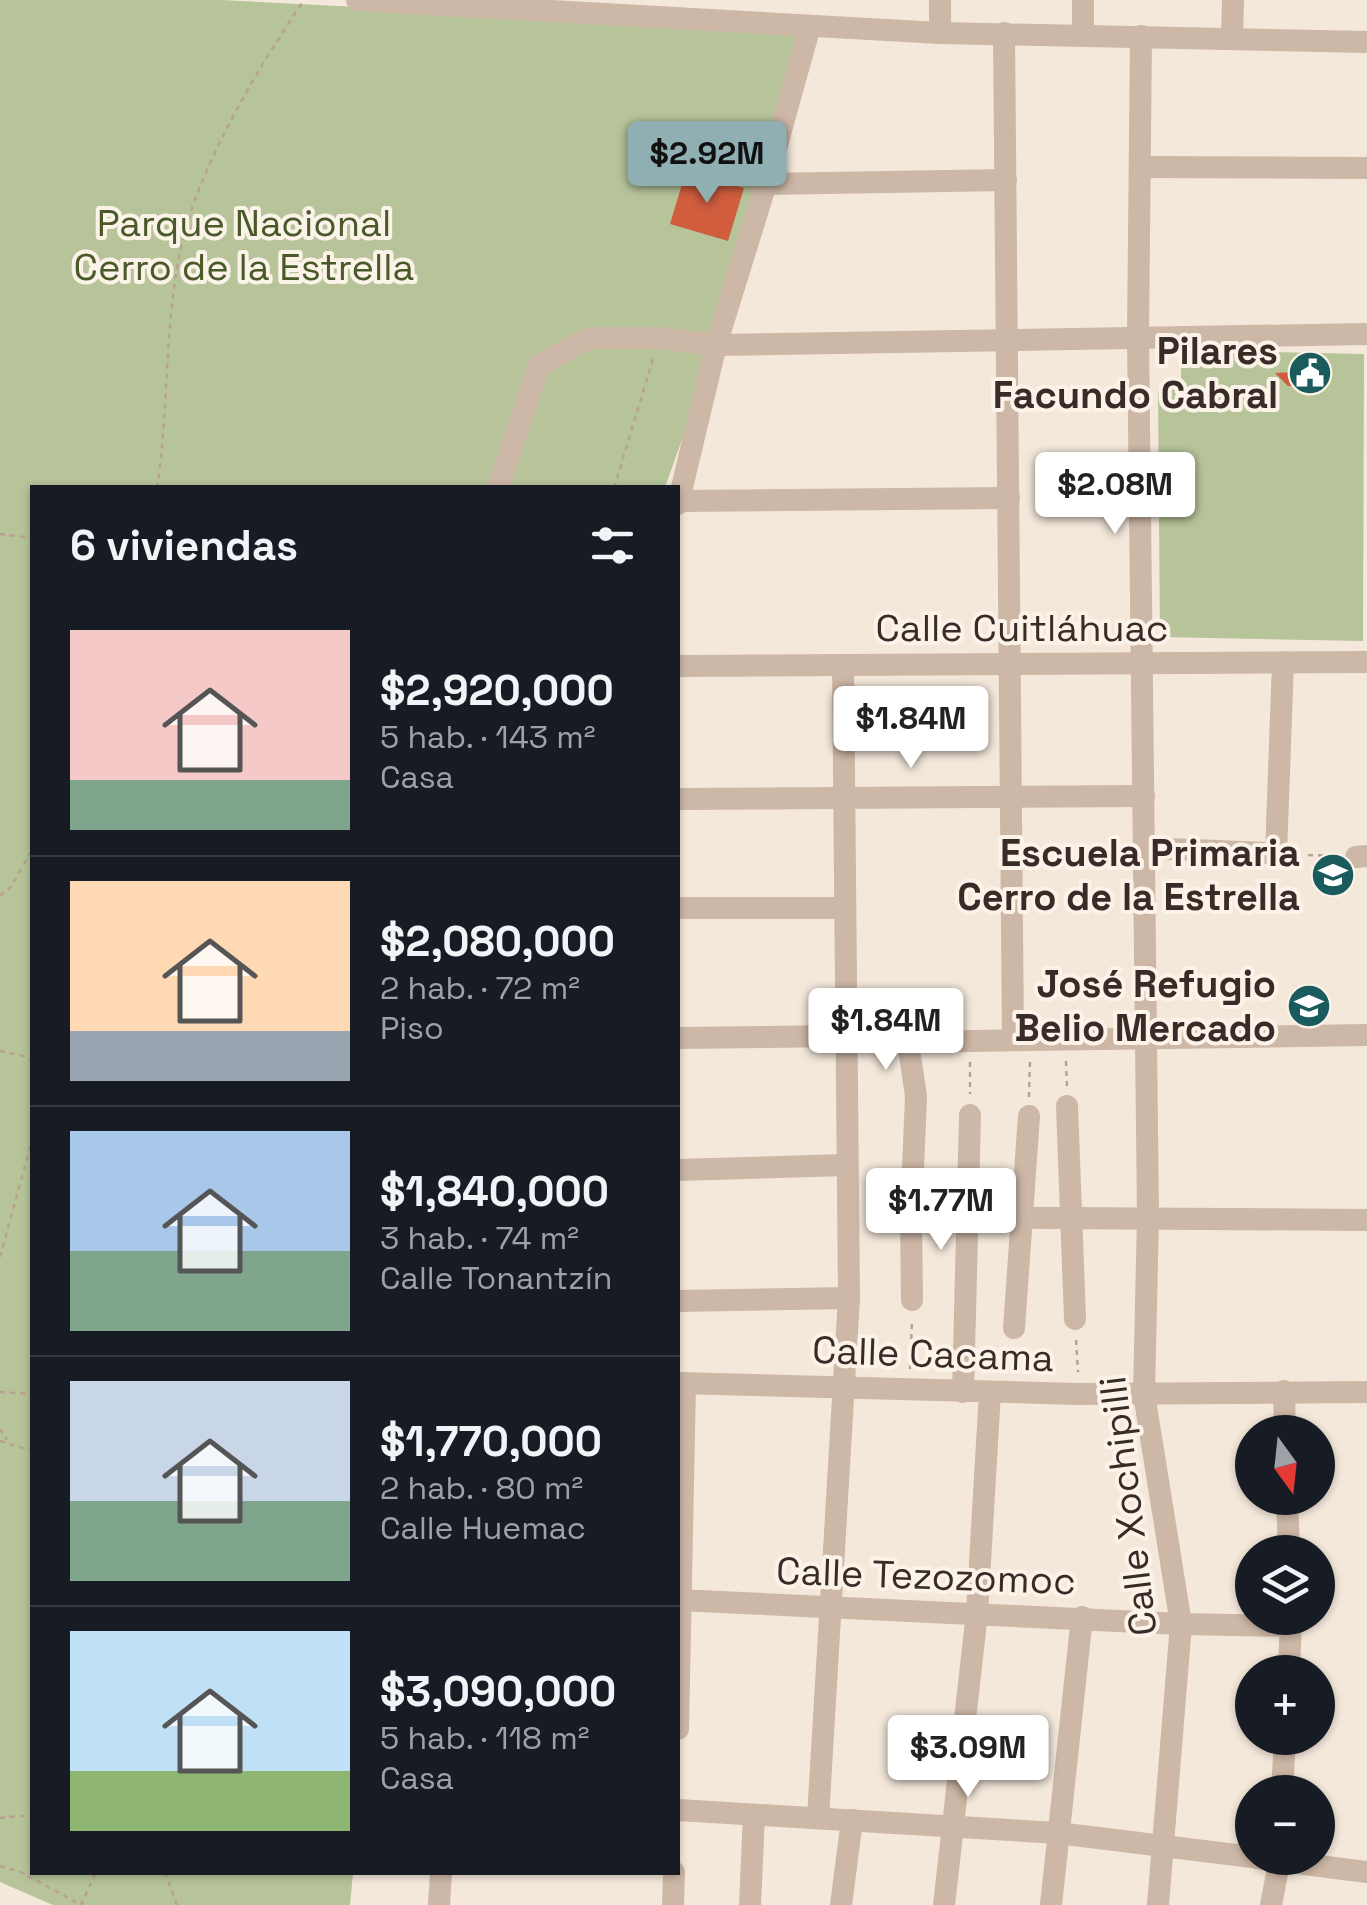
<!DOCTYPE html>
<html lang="es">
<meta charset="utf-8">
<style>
:root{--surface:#171b24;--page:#20242c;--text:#f1f3f6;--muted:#9ea1a6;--line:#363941;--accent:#90afb2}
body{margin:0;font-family:"Space Grotesk",sans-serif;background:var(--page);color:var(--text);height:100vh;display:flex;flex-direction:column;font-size:38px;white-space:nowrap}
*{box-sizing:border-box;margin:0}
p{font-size:32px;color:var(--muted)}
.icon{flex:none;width:55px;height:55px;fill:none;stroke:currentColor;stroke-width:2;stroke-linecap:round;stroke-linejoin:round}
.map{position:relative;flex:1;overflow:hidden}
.sheet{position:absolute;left:30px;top:485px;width:650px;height:1390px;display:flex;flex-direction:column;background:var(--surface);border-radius:0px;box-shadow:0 2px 8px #0004}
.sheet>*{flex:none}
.needle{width:65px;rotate:165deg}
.tools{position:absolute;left:1235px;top:1415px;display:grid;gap:20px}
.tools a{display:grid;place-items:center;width:100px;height:100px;border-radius:50%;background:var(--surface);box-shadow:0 2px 8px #0004;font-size:50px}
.price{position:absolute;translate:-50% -85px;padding:0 22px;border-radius:10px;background:#fff;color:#222;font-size:32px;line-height:65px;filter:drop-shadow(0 2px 5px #0008)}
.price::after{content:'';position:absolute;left:50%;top:60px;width:30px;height:22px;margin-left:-15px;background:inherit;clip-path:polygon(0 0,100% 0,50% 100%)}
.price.selected{background:var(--accent);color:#111}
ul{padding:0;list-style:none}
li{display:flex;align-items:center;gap:30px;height:250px;padding:0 40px}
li+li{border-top:2px solid var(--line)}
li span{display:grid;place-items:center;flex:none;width:280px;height:200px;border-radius:0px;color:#555}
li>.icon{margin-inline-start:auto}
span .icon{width:120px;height:120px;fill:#fffc;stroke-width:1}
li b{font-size:42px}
h2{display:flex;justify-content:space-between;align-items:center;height:120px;padding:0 40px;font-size:42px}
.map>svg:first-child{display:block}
.green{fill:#b7c49a}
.building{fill:#cf5d3e}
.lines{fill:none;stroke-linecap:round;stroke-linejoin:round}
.path{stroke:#b9a190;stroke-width:2.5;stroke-dasharray:5 5;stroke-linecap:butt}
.minor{stroke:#cdb7a6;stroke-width:22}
.labels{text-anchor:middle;stroke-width:8;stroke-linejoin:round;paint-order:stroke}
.park-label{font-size:38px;fill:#495929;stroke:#fbf2e8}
.poi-label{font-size:38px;font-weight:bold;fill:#392c28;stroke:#fbf2e8;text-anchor:end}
.street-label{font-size:38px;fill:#392c28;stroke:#fbf2e8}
</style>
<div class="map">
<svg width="1367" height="1905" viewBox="0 0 1367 1905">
<rect width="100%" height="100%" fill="#f4e8db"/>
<g class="green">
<polygon points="0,0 222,0 805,30 716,345 665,487 32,488 32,1872 353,1873 350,1905 53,1905 0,1882"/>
<polygon points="1181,350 1364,354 1363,641 1160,637 1158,392 1181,384"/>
</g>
<g class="building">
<polygon points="686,171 744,188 728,241 670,224"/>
<polygon points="1307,359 1325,361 1325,371 1328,375 1313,386 1288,386 1275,373 1294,372"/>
</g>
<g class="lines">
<g class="path">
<path d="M 157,488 C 169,410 164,330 180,252 C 196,170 258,68 304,0"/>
<polyline points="614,488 653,359"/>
<polyline points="0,534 32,538"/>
<polyline points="1308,855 1335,856"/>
<polyline points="0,896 11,887 32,850"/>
<polyline points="0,1051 27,1057 32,1061"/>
<polyline points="1066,1061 1067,1088"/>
<polyline points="970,1062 970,1094"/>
<polyline points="1029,1097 1030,1060"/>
<polyline points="0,1257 32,1140"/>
<polyline points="1076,1340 1078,1372"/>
<polyline points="1015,1349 1016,1371"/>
<polyline points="910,1369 912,1322"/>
<polyline points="0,1392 32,1394"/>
<polyline points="0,1429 7,1440"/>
<polyline points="0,1441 32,1451"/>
<polyline points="0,1818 32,1815"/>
<polyline points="0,1866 21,1872 81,1905 96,1872"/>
<polyline points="165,1872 177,1905"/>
</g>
<g class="minor">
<polyline points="357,0 940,33 1367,42"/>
<polyline points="940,33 940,0"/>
<polyline points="1004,33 1013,1038"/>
<polyline points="1083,35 1083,0"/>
<polyline points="1141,36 1138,336 1148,1217 1144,1394 1181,1624 1158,1905"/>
<polyline points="1232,39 1233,0"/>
<polyline points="1140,167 1367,168"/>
<polyline points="766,184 1006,180"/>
<polyline points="498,488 539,365 589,338 659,338 716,345 1367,334"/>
<polyline points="678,501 1009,498"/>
<polyline points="678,504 716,345 766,184 810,26"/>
<polyline points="678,666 1367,662"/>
<polyline points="678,799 1144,796"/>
<polyline points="1145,848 1289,854"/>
<polyline points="1276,854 1283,662"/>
<polyline points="1356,857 1367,856"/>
<polyline points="678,908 844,908"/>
<polyline points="678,1038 845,1036 908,1042 1367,1035"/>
<polyline points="908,1042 916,1096 911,1217 912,1300"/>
<polyline points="1067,1106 1075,1319"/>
<polyline points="678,1170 846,1165"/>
<polyline points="911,1217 1367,1220"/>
<polyline points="678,1301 849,1298"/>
<polyline points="1014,1328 1029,1116"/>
<polyline points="678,1383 1078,1394 1367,1392"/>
<polyline points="1284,1391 1285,1432"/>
<polyline points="963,1392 970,1115"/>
<polyline points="1287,1498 1289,1552"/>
<polyline points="678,1600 1181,1624 1291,1626"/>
<polyline points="1289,1672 1291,1618"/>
<polyline points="678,1729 685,1383"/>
<polyline points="1282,1792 1285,1738"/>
<polyline points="678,1810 1058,1833 1252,1857"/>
<polyline points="818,1818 849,1298 843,665"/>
<polyline points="1257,1858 1367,1872"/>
<polyline points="439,1905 441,1872"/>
<polyline points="673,1905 674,1872"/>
<polyline points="750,1905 754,1815"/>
<polyline points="841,1905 852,1820"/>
<polyline points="944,1905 977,1613 990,1392"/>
<polyline points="1051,1905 1082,1617"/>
<polyline points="1271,1905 1280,1858"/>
</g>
</g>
<defs>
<g id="civic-disc" transform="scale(2.25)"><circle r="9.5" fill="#1a5b5e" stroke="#fbf2e8"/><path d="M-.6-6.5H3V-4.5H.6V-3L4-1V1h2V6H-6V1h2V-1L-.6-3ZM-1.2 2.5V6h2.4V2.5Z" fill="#fff"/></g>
<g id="school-disc" transform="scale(2.25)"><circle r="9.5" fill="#1a5b5e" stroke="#fbf2e8"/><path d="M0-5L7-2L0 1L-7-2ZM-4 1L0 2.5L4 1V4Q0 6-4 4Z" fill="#fff"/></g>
</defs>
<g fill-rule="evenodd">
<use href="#civic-disc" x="1310" y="373"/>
<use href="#school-disc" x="1333" y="875"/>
<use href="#school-disc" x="1309" y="1006"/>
</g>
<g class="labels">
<g class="park-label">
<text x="244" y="236">Parque Nacional<tspan x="244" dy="44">Cerro de la Estrella</tspan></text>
</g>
<g class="poi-label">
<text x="1278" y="364">Pilares<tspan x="1278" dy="44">Facundo Cabral</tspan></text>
<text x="1300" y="866">Escuela Primaria<tspan x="1300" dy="44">Cerro de la Estrella</tspan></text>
<text x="1276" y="997">José Refugio<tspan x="1276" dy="44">Belio Mercado</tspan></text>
</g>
<g class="street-label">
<text x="1022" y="641">Calle Cuitláhuac</text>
<text transform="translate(933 1354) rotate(2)" y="13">Calle Cacama</text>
<text transform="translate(1128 1506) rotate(-97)" y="13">Calle Xochipilli</text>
<text transform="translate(926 1576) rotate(2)" y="13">Calle Tezozomoc</text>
</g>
</g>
</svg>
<div class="tools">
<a><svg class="needle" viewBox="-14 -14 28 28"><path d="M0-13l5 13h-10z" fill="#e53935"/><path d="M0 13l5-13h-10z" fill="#9ea1a6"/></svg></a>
<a><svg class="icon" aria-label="layers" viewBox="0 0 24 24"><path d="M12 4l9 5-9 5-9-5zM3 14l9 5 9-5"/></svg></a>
<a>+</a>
<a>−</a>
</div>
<b class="price selected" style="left:707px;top:206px">$2.92M</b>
<b class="price" style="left:1115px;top:537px">$2.08M</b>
<b class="price" style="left:911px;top:771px">$1.84M</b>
<b class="price" style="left:886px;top:1073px">$1.84M</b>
<b class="price" style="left:941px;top:1253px">$1.77M</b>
<b class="price" style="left:968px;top:1800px">$3.09M</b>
<section class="sheet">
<h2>6 viviendas<svg class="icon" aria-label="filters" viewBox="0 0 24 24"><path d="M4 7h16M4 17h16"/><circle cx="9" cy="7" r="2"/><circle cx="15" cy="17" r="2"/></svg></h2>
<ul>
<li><span style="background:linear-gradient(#f6c9c9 75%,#7fa58c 0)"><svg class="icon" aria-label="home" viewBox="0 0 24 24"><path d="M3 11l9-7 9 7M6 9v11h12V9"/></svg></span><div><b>$2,920,000</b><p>5 hab. · 143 m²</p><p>Casa</p></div></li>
<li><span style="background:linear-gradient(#ffd9b3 75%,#9aa5b1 0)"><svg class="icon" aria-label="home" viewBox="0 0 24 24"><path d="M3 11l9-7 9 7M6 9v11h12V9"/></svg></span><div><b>$2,080,000</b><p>2 hab. · 72 m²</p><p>Piso</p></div></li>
<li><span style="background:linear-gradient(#a9c7e8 60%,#7fa58c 0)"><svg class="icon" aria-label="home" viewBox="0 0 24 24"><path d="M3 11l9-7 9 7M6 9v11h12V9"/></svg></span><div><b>$1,840,000</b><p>3 hab. · 74 m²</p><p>Calle Tonantzín</p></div></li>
<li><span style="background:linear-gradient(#c9d6e8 60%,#7fa58c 0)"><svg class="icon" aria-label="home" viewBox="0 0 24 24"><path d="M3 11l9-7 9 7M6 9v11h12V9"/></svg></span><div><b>$1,770,000</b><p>2 hab. · 80 m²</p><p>Calle Huemac</p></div></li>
<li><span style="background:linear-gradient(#bfe0f5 70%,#8fb573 0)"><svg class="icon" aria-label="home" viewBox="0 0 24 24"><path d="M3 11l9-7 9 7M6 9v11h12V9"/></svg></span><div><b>$3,090,000</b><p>5 hab. · 118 m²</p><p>Casa</p></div></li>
</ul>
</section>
</div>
